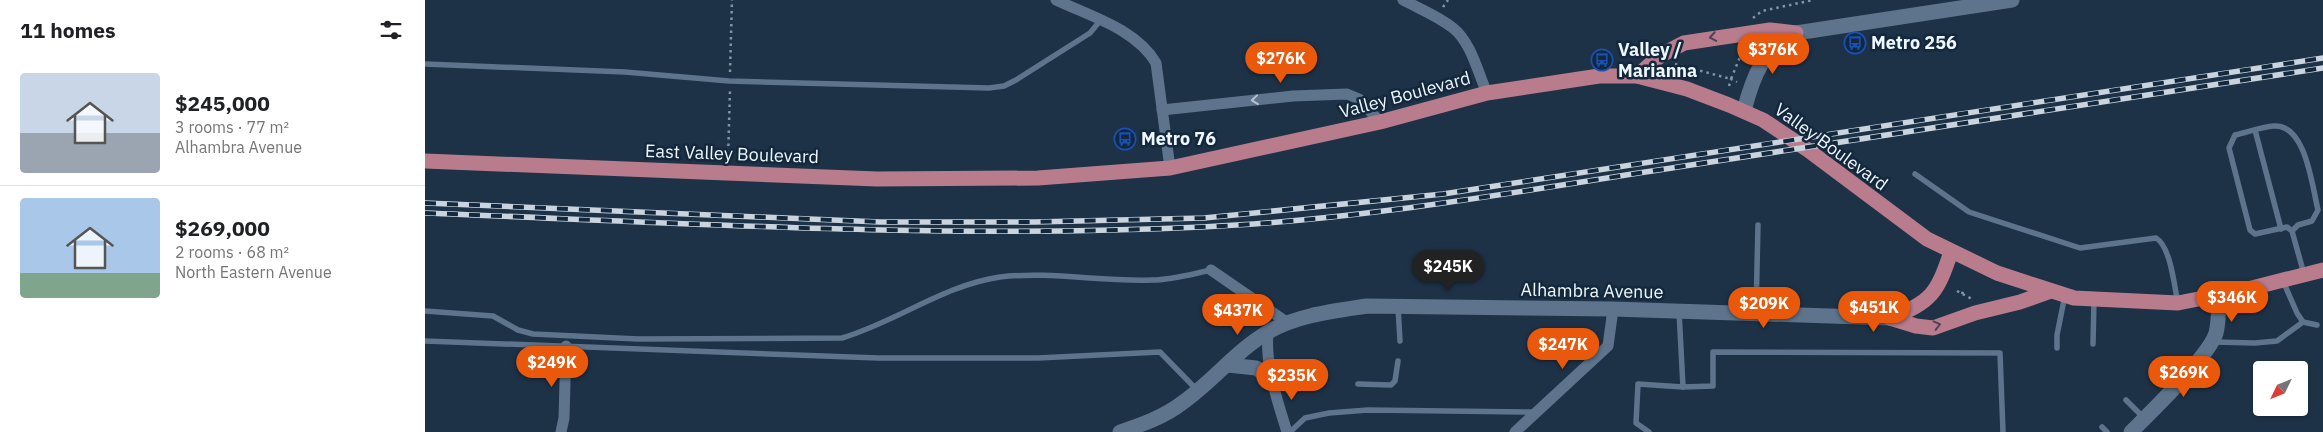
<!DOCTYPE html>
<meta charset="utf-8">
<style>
:root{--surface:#fff;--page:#f2f2f2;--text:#202124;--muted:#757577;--line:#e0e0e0;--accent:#ea580c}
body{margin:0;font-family:"IBM Plex Sans",sans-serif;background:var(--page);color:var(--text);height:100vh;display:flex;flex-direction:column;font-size:19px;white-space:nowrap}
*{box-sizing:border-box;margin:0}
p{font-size:16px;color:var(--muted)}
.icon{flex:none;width:28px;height:28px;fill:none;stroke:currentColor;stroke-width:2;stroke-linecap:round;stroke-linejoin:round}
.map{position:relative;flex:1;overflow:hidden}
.sheet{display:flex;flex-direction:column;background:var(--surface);width:425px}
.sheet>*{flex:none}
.needle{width:32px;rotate:227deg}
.buttons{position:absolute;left:1828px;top:361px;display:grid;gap:10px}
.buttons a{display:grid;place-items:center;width:55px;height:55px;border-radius:5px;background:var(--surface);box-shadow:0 1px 4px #0004;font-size:25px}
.price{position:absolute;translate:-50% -42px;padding:0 11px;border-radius:18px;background:var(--accent);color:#fff;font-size:16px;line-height:32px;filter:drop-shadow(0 1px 2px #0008)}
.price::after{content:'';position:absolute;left:50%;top:30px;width:15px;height:11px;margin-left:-8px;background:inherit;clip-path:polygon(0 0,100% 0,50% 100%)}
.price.on{background:#222;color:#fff}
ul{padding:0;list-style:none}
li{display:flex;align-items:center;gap:15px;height:125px;padding:0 20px}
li+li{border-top:1px solid var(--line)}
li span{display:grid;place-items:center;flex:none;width:140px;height:100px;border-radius:5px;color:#555}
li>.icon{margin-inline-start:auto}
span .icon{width:60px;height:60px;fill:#fffc;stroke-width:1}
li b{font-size:21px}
h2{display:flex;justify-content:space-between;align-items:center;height:60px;padding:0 20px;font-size:21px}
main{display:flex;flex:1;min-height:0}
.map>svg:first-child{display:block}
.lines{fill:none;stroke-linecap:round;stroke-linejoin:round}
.path{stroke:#8593a2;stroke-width:2.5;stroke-dasharray:2.5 4;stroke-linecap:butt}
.service{stroke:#5d748c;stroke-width:5.5}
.minor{stroke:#5d748c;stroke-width:11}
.secondary{stroke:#5d748c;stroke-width:15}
.primary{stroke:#b97c8d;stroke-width:15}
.rail-casing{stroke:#cad4de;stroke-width:5.5}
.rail{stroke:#13283c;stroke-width:4;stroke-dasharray:11;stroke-linecap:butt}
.oneway{stroke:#4d4558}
.oneway2{stroke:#b4c2d0}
.labels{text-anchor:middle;stroke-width:5;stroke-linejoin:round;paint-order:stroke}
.poi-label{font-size:18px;font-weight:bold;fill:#eef6fe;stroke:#13283c;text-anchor:start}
.street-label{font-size:18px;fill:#eef6fe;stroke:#13283c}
</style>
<main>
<section class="sheet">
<h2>11 homes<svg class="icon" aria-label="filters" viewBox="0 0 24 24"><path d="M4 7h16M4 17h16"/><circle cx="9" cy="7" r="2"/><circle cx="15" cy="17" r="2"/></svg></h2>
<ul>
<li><span style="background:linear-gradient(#c9d6e8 60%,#9aa5b1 0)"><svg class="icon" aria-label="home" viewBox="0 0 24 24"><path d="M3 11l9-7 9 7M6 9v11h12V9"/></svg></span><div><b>$245,000</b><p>3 rooms · 77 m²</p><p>Alhambra Avenue</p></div></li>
<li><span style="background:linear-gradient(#a9c7e8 75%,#7fa58c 0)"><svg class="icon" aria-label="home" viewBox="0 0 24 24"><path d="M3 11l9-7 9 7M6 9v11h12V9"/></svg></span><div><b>$269,000</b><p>2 rooms · 68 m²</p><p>North Eastern Avenue</p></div></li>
</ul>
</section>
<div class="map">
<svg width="1898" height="432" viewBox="0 0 1898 432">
<rect width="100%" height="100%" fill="#1d3247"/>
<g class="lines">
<g class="path">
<polyline points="1018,7 1023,0"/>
<polyline points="1328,18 1337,11 1388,0"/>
<polyline points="1250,64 1306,79 1319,47"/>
<polyline points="305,72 307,0"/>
<polyline points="1304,86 1306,79 1312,82"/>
<polyline points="303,159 305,90"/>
<polyline points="1532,291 1547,299"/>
<polyline points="1537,294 1539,289"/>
</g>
<g class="service">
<polyline points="0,64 200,72 304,81 564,88 579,86 591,80 665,33 675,21"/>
<polyline points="1830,130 1856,229"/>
<path d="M 1490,174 L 1544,212 L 1655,248 L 1731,238 C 1746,247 1749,286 1753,303"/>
<path d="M 1867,231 L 1873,225 L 1887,221 L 1893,210 C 1887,186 1881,124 1849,126 C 1836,127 1823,132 1810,135 L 1804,148 L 1825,230 L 1830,234 L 1862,227 L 1867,231 L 1879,274"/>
<polyline points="1858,281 1872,313 1878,322 1892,325"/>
<polyline points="973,307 975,341"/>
<path d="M 0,311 L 68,316 L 93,330 L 108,334 L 213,339 L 417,338 C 471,322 519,285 575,277 C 626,271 676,282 727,280 C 747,280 767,274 786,270"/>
<polyline points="1254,311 1258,387 1288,386 1288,352 1575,353 1578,432"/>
<polyline points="1331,312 1333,225"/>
<polyline points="0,341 453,358 613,358 735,352 772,390"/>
<polyline points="1789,342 1830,343 1852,341 1878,322"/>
<polyline points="1668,344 1669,300"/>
<polyline points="1632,348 1632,335 1640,295"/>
<polyline points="933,384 966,385 970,381 973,361"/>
<polyline points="1701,400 1719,418"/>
<polyline points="1677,427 1682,432"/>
<polyline points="865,432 880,418 904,413 943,410 1109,412"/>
<polyline points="1224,432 1211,423 1213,384 1258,387"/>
</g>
<g class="minor">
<path d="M 631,0 C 665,16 711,29 731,63 L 745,168"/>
<path d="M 978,0 C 995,9 1013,16 1028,28 C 1046,42 1053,73 1062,93"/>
<polyline points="737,110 868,96 922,94 934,99 955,122"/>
<polyline points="786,270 863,323"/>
<path d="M 843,332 C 840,367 852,399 862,432"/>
<polyline points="136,432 139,418 141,346"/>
<polyline points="1090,432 1183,346 1188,309"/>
</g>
<g class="secondary">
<path d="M 1319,111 C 1327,79 1339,46 1371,33 L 1587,0"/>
<polyline points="803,365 831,368 846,378"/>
<path d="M 695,432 C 716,425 739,417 757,403 C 787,382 811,351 843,332 C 872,315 909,311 942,306 L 1188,309 L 1465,318"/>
<path d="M 1706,432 C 1724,414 1785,355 1791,333 C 1794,322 1793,308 1795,295"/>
</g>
<g class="primary">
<polyline points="1212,76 1236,55 1259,43 1345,30 1371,33"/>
<polyline points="0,161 452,179 613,178 745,168 955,122 1062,93 1174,76 1212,76 1262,89 1304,105 1338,120 1383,150 1502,239 1572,273 1649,298 1753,303 1819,290 1898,270"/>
<polyline points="1465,318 1491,326 1508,328 1550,313 1595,302 1626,291"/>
<path d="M 1465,318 C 1507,302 1512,293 1526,252"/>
</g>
<g class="rail-casing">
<g id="rail">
<polyline points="0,203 455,222 610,222 779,218 1018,194 1898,58"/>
<path d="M 0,213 C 259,223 518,239 777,227 C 937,220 1095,191 1253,167 C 1468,134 1683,101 1898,68"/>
</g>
</g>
<use href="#rail" class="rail"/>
</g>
<defs><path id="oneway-chevron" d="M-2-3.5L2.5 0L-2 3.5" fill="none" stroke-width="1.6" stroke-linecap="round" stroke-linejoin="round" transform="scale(1.25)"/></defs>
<g class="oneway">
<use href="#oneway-chevron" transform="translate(1288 37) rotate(170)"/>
<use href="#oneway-chevron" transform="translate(1512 325) rotate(-14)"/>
</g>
<use class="oneway2" href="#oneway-chevron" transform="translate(830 100) rotate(174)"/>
<defs>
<g id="bus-ring" transform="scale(1.125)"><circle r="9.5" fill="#13283c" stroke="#1a4fb4" stroke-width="1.5"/><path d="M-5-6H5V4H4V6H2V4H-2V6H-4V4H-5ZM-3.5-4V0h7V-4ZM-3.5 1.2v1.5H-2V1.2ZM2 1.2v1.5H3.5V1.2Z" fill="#1a4fb4"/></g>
</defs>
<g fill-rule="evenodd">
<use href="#bus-ring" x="1430" y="43"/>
<use href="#bus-ring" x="1177" y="60"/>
<use href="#bus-ring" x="700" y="139"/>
</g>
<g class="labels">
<g class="poi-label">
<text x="1446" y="49">Metro 256</text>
<text x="1193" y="56">Valley /<tspan x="1193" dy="21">Marianna</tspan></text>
<text x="716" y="145">Metro 76</text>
</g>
<g class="street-label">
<text transform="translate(980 95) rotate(-15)" y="6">Valley Boulevard</text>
<text transform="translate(1406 147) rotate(36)" y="6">Valley Boulevard</text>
<text transform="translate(307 154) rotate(2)" y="6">East Valley Boulevard</text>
<text transform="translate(1167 291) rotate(1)" y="6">Alhambra Avenue</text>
</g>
</g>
</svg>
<div class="buttons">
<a><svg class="needle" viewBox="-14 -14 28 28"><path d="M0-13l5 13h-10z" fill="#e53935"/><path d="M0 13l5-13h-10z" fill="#757577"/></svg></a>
</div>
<b class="price" style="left:1348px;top:75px">$376K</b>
<b class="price" style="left:856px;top:84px">$276K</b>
<b class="price on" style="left:1023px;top:292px">$245K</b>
<b class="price" style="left:1807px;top:323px">$346K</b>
<b class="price" style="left:1339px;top:329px">$209K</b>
<b class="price" style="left:1449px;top:333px">$451K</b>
<b class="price" style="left:813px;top:336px">$437K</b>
<b class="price" style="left:1138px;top:370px">$247K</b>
<b class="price" style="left:127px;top:388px">$249K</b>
<b class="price" style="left:1759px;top:398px">$269K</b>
<b class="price" style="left:867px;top:401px">$235K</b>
</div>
</main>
